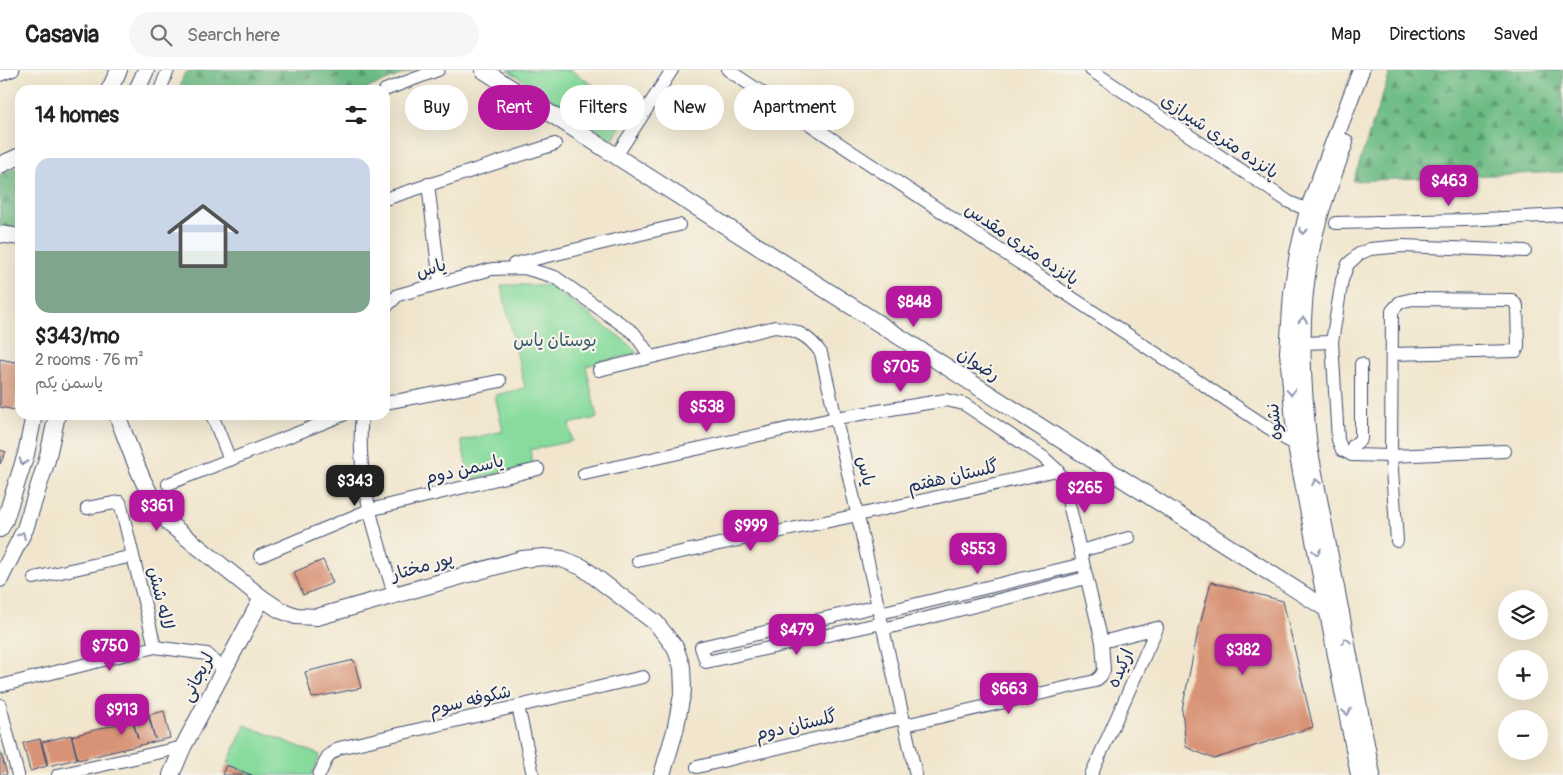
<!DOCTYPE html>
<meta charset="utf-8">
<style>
:root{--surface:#fff;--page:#f6f6f6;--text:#222;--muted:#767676;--line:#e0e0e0;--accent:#b5179e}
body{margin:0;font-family:Pangolin,"Playpen Sans Arabic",sans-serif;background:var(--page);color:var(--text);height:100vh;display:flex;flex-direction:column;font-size:19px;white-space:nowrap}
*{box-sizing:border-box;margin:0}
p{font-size:16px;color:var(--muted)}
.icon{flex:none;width:28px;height:28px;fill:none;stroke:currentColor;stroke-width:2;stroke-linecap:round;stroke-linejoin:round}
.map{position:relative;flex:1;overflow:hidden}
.panel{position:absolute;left:15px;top:15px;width:375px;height:335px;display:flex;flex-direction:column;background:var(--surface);border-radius:15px;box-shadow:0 5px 20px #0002}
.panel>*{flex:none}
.banner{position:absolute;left:405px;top:15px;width:475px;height:45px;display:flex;gap:10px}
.fabs{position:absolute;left:1498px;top:520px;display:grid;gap:10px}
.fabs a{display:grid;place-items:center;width:50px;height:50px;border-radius:50%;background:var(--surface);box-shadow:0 5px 20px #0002;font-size:25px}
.price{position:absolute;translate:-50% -42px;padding:0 11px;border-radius:10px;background:var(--accent);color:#fff;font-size:16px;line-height:32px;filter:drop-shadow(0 1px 2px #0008)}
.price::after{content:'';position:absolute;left:50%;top:30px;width:15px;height:11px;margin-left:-8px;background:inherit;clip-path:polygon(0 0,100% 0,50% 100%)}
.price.active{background:#222;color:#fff}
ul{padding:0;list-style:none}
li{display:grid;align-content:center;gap:10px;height:265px;padding:0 20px}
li+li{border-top:1px solid var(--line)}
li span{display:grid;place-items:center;height:155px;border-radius:15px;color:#555}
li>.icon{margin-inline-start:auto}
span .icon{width:90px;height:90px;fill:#fffc;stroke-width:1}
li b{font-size:21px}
h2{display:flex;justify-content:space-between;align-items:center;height:60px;padding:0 20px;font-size:21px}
.tag{padding:0 18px;border-radius:22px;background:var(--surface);box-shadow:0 5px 20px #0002;font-size:18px;line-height:45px}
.tag.active{background:var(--accent);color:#fff}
header{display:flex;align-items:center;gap:30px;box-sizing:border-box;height:70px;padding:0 25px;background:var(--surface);border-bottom:1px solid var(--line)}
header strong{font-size:24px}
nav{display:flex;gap:28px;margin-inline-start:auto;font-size:18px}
.search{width:350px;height:45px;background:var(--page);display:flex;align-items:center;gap:12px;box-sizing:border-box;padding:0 18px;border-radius:28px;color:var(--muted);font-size:19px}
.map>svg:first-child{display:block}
.green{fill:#86db9d;stroke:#50857e}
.forest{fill:url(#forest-firs);stroke:#447571}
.building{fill:#d89376}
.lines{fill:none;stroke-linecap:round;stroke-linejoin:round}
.minor-casing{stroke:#3b4a6f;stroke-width:14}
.major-casing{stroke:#3b4a6f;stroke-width:18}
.minor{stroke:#fff;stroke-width:12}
.major{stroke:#fff;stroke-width:16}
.oneway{stroke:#8d97ae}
.labels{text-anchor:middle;stroke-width:4.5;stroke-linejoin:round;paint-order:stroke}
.street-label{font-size:18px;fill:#1b2f5e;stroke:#f7f3e8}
.park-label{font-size:18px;fill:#365a6e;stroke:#f7f3e8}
</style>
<header>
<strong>Casavia</strong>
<div class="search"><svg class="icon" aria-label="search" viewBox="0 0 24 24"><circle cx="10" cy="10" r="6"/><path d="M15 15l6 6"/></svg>Search here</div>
<nav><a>Map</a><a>Directions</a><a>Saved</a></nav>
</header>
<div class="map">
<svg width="1563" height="705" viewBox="0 0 1563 705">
<defs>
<pattern id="forest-firs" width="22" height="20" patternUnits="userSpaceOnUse" patternTransform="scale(1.25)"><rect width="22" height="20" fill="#6cbb84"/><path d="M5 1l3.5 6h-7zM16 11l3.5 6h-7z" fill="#58986f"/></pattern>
</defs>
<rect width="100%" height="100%" fill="#f7f3e8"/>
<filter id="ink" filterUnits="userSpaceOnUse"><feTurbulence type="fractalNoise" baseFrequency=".02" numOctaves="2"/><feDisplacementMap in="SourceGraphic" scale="10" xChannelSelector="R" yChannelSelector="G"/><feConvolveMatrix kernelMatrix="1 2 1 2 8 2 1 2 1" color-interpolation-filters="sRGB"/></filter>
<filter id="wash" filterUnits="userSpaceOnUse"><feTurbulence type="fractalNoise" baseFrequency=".0096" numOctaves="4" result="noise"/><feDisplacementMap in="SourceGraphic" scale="20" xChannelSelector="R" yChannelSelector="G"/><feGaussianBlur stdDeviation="1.12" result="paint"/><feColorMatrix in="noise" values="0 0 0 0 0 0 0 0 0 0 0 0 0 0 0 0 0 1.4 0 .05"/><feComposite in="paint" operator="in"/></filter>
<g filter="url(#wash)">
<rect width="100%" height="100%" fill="#f1e6cd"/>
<g class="green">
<polygon points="508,0 571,0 630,41 612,70"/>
<polygon points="501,215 548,215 624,270 637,283 586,296 597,348 569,354 572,371 530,380 533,395 470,410 461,371 503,361 495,325 525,318"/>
<polygon points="245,655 320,685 312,705 250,705 228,693"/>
</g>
<g class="forest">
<polygon points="192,0 414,0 363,20 179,20 184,4"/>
<polygon points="1391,0 1563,0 1563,102 1353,111"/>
<polygon points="20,96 20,160 0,157 0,104"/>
</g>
<g id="blocks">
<g class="building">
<polygon points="0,289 20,293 20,312 15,340 0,337"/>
<polygon points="0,380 6,382 0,394"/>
<polygon points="323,490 333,513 303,525 294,502"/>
<polygon points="1211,512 1283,531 1313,657 1214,689 1186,677 1182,640 1197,566"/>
<polygon points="354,590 361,618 312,628 305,602"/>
<polygon points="164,641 170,668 78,690 72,666 132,650 138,669 133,649 148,645 155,669 149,645"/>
<polygon points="71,665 77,689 48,696 42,672"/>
<polygon points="40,669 47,696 30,701 23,673"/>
<polygon points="0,680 7,704 5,705 0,705"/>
<polygon points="226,695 252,705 222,705"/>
</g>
</g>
</g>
<g filter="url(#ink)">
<use href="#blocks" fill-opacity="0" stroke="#3b4a6f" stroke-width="1"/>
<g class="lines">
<g class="minor-casing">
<g id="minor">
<polyline points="728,0 1296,376"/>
<polyline points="1091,0 1289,132 1308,140"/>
<polyline points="0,5 13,0"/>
<polyline points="160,20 168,0"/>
<polyline points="385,20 438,0"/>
<polyline points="616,86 672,0"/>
<polyline points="428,114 440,213"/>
<polyline points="385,129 555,74"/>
<polyline points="1336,153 1466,150 1563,145"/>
<polyline points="514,194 679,155"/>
<polyline points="385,238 398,225 492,199 524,198 555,207 634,263 651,287"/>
<polyline points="1302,273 1332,272"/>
<polyline points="1392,284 1516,281 1518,277 1517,236 1512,230 1413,229 1400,232 1392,241 1391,386 1397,471"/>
<path d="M 599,300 L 775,257 C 796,259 809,266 821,283 L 916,705"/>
<polyline points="385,333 500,311"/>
<polyline points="212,345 230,390"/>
<path d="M 362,345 C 355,408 376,464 394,524"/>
<polyline points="1505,381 1391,386 1352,385 1342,380 1338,370 1332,272 1342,210 1348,194 1359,184 1370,179 1403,176 1525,181"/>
<polyline points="1352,385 1353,376 1361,369 1361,294"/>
<polyline points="584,404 836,348 946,330 964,334 1043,387 1057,400 1063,409 1102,572 1104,600 1101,606 1095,611 905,655"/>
<polyline points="168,414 343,345"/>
<polyline points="87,438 120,432 155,577"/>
<polyline points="1080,481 1129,468"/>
<polyline points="260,486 369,440 538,399"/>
<polyline points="638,491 858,445 1057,400"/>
<polyline points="34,508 133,486"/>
<polyline points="878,536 701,577 706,592 882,553"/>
<polyline points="880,543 1083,494"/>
<polyline points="883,559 1086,508"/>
<polyline points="0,616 155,577 207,584 223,599"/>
<polyline points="0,635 18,705"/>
<polyline points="518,636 533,705"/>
<polyline points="697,697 903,648"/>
<polyline points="58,705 183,677"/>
<polyline points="319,705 328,686 339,678 643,607"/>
<polyline points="1091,705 1157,558 1102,572"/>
</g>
</g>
<g class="major-casing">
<g id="major">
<polyline points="483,0 616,86 1328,540 1341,542"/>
<polyline points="109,20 119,0"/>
<polyline points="137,20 146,0"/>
<path d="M 1345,72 C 1333,108 1318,143 1311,181 C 1298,246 1302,312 1309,377 L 1372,705"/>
<polyline points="0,95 20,86"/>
<polyline points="0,164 20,167"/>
<path d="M 117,345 C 132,383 144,424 171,455 L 262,528 L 280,540 L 296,546 L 317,547 L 522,489 L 544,487 L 562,489 L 582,497 L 656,553 L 675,577 L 682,597 L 683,620 L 675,661 L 662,705"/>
<polyline points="0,459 5,450 26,384 34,345"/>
<polyline points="0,509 25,459 47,390 57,345"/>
<polyline points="171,705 183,677 262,528"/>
<polyline points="1359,705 1296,376 1288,282 1292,223 1298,183 1308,140 1361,0"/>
</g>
</g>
<use href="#minor" class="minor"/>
<use href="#major" class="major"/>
</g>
<defs><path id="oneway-chevron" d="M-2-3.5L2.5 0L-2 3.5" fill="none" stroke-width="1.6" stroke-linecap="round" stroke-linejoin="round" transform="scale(1.25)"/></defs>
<g class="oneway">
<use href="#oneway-chevron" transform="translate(1303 161) rotate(102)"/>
<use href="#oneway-chevron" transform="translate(1303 250) rotate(-87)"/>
<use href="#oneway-chevron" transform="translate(1291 322) rotate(86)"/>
<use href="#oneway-chevron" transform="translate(23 392) rotate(108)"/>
<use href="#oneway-chevron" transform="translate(1316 412) rotate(-101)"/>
<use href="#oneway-chevron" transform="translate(22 465) rotate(-64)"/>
<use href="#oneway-chevron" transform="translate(1317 482) rotate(79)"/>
<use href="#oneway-chevron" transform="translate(1346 571) rotate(-101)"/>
<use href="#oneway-chevron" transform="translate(1347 642) rotate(79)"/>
</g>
</g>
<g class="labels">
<g class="street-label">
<text transform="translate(1220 66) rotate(34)" y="6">پانزده متری شیرازی</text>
<text transform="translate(1022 174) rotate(34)" y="6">پانزده متری مقدس</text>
<text transform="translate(431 198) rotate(-16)" y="6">یاس</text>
<text transform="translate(979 294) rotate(33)" y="6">رضوان</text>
<text transform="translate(1274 352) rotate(-96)" y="6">نشوه</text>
<text transform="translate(464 399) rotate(-13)" y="6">یاسمن دوم</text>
<text transform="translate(866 401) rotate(77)" y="6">یاس</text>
<text transform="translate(953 406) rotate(-13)" y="6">گلستان هفتم</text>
<text transform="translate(422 496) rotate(-16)" y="6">پور مختار</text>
<text transform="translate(161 528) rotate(77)" y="6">لاله شش</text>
<text transform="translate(1120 598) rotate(-66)" y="6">ارکیده</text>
<text transform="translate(197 607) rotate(-63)" y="6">لریجانی</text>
<text transform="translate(470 630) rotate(-13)" y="6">شکوفه سوم</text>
<text transform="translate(796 655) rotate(-13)" y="6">گلستان دوم</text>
</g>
<g class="park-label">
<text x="555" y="276">بوستان یاس</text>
</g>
</g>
</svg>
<div class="fabs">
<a><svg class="icon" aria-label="layers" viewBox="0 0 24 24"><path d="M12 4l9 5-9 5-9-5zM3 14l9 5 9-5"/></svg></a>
<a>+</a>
<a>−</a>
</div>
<b class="price" style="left:1449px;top:137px">$463</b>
<b class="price" style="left:914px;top:258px">$848</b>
<b class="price" style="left:901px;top:323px">$705</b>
<b class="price" style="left:707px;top:363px">$538</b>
<b class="price active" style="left:355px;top:437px">$343</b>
<b class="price" style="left:1085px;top:444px">$265</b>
<b class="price" style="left:157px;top:462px">$361</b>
<b class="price" style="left:751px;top:482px">$999</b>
<b class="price" style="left:978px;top:505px">$553</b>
<b class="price" style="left:797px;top:586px">$479</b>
<b class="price" style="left:110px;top:602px">$750</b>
<b class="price" style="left:1243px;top:606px">$382</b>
<b class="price" style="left:1009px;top:645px">$663</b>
<b class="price" style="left:122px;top:666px">$913</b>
<div class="banner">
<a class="tag">Buy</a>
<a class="tag active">Rent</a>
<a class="tag">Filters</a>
<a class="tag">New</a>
<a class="tag">Apartment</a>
</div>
<section class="panel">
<h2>14 homes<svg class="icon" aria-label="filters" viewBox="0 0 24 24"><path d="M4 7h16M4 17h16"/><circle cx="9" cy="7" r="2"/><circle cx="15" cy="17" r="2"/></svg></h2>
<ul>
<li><span style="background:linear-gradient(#c9d6e8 60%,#7fa58c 0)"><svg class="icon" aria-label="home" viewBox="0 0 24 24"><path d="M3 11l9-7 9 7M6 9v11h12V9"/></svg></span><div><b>$343/mo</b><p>2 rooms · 76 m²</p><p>یاسمن یکم</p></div></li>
</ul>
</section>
</div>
